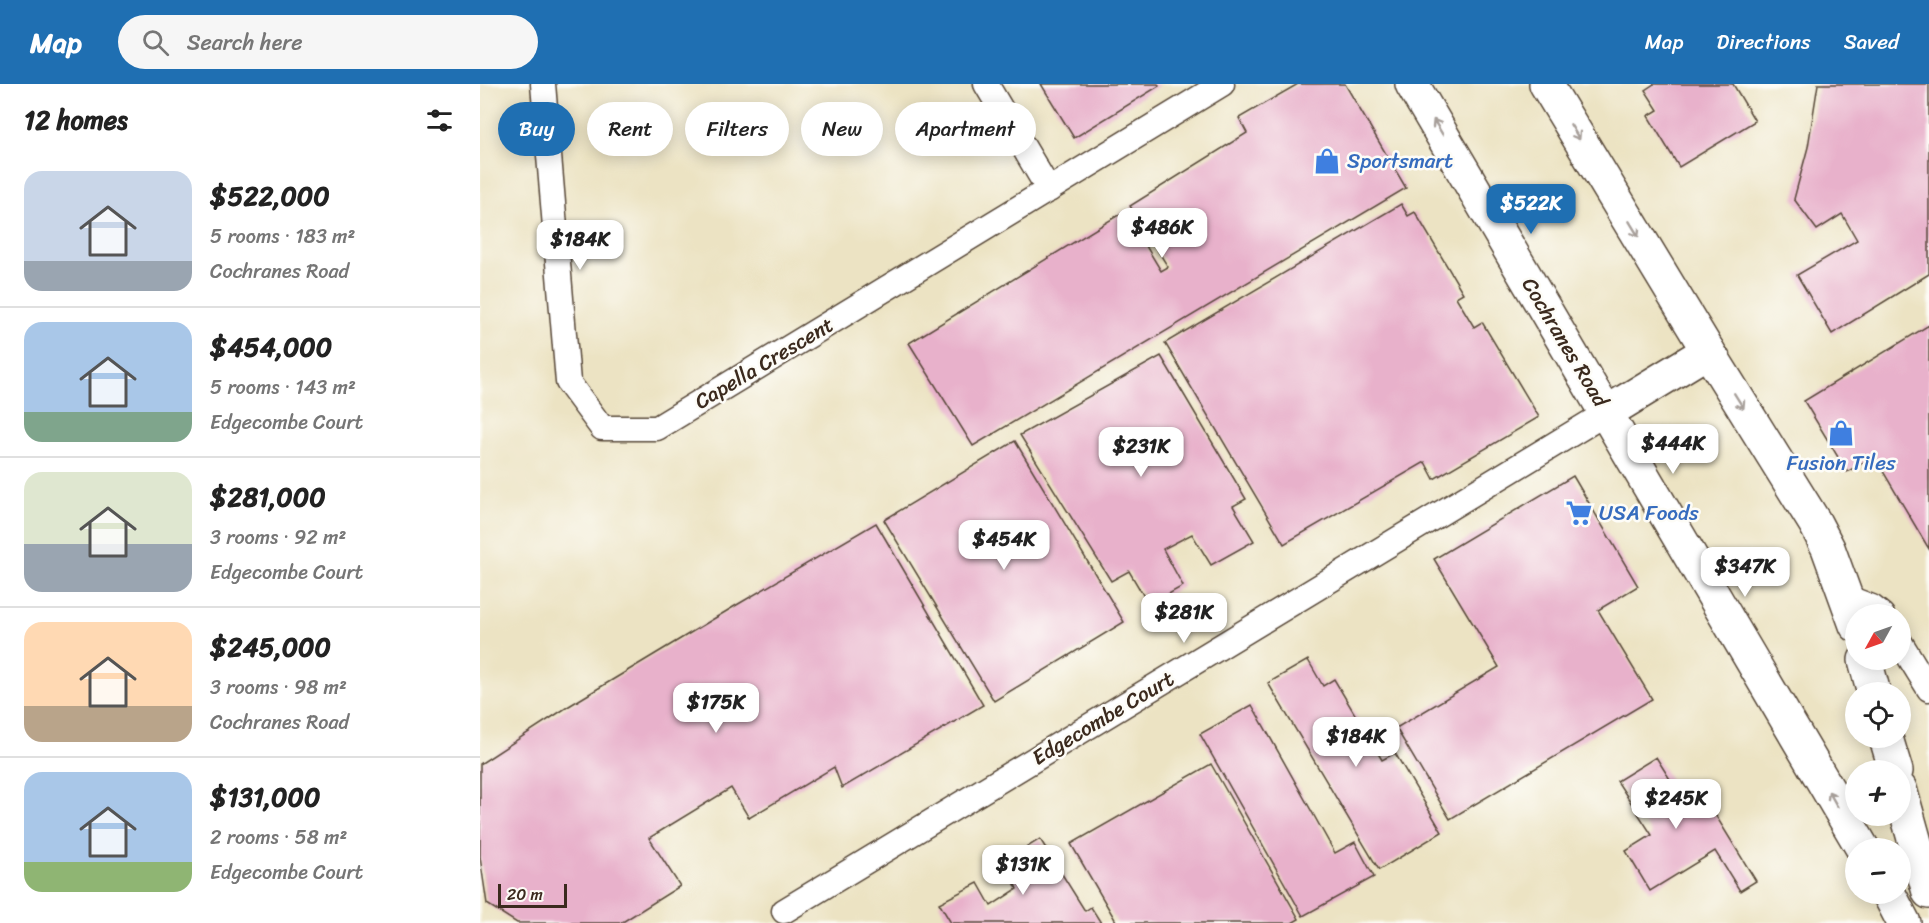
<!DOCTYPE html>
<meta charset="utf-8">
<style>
:root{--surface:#fff;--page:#f6f6f6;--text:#222;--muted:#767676;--line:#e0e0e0;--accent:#1f6fb2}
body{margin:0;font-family:Sriracha,sans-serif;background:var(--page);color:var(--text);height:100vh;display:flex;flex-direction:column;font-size:22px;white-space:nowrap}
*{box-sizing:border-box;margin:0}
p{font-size:20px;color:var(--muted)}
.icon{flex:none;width:33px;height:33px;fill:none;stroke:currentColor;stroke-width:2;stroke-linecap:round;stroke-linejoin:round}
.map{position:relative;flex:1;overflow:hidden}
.details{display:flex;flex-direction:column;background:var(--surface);width:480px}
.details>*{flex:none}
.hud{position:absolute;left:18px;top:18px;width:570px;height:54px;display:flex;gap:12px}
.needle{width:39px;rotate:230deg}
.controls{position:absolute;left:1365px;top:520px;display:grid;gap:12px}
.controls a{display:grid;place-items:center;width:66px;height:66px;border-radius:50%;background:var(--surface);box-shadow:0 3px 15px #0003;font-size:30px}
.scale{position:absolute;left:18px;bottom:15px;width:69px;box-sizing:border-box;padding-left:6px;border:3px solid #3b2a1e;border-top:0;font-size:16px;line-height:21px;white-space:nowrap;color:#3b2a1e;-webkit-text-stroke:4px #fdfcf7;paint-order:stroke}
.price{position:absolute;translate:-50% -51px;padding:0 14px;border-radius:12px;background:#fff;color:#222;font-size:20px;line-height:39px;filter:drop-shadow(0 2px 3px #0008)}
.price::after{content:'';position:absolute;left:50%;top:36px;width:18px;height:14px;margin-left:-9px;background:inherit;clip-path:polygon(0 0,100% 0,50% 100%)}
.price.active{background:var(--accent);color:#fff}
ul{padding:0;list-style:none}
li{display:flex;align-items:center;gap:18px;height:150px;padding:0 24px}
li+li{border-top:2px solid var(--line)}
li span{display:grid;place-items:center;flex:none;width:168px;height:120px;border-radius:18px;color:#555}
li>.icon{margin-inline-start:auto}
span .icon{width:72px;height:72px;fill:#fffc;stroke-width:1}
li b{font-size:26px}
h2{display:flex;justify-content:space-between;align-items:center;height:72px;padding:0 24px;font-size:26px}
.tag{padding:0 21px;border-radius:27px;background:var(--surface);box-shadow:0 3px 15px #0003;font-size:21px;line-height:54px}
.tag.active{background:var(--accent);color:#fff}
header{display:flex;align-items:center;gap:36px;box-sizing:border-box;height:84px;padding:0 30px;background:var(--accent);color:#fff}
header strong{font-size:28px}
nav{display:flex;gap:33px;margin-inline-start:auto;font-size:21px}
.search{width:420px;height:54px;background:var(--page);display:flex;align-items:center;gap:15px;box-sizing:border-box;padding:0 21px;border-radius:33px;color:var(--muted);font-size:22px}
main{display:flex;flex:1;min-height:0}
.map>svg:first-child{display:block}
.building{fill:#e8b1cb}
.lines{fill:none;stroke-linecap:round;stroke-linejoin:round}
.street-casing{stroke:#564637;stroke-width:27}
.secondary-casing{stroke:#564637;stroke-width:36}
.street{stroke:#fff;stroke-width:24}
.secondary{stroke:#fff;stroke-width:33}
.oneway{stroke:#a79f9a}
.labels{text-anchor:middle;stroke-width:5;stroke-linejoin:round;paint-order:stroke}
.shop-label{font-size:21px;fill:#366cbe;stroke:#fdfcf7;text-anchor:start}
.street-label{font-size:21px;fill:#3b2a1e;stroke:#fdfcf7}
</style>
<header>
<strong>Map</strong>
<div class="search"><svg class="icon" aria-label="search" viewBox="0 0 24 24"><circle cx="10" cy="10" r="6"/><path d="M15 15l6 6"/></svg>Search here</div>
<nav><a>Map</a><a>Directions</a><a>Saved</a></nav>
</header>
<main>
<section class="details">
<h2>12 homes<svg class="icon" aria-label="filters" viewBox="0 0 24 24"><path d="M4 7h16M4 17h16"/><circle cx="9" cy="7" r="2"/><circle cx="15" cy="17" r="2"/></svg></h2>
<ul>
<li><span style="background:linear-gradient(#c9d6e8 75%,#9aa5b1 0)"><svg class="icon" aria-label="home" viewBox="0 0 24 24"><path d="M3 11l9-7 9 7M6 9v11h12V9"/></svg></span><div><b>$522,000</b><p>5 rooms · 183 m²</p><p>Cochranes Road</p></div></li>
<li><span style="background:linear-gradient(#a9c7e8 75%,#7fa58c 0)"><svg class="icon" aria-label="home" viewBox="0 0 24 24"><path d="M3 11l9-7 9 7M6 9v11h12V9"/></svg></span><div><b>$454,000</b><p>5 rooms · 143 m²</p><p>Edgecombe Court</p></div></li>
<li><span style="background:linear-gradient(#dfe7d0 60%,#9aa5b1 0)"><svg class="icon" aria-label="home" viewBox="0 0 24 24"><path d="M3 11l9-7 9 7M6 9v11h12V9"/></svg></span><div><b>$281,000</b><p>3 rooms · 92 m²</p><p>Edgecombe Court</p></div></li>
<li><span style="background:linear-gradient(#ffd9b3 70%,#b9a48a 0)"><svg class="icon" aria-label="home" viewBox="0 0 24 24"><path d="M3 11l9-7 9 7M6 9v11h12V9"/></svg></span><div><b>$245,000</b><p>3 rooms · 98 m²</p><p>Cochranes Road</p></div></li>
<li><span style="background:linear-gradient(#a9c7e8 75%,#8fb573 0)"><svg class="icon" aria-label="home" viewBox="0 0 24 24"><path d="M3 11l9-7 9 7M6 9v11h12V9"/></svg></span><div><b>$131,000</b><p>2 rooms · 58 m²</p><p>Edgecombe Court</p></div></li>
</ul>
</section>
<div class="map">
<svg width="1449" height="839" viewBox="0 0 1449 839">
<rect width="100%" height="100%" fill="#fdfcf7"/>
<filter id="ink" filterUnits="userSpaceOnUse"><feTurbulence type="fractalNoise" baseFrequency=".0167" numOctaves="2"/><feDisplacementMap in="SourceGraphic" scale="12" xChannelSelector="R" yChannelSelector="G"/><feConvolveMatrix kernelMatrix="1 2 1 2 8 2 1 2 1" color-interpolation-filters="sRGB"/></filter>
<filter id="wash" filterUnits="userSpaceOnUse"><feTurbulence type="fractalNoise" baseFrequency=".008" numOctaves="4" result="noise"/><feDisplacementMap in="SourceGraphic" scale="24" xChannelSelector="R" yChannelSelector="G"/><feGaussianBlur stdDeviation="1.35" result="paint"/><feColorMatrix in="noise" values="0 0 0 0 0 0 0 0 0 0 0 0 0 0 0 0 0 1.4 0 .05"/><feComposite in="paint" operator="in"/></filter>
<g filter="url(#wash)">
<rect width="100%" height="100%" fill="#ece3c3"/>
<g id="blocks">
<g class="building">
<polygon points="561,0 678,0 679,2 594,54"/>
<polygon points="818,0 865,0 926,104 493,362 429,259 645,127 681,187 688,183 650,122 767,49 759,34"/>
<polygon points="1174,0 1253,0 1275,37 1199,83 1168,32 1178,26 1165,6"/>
<polygon points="1338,0 1449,0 1449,190 1352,250 1317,191 1377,156 1362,130 1337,146 1314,115 1328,63"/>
<polygon points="921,120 928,132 935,128 983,209 976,213 994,243 1002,238 1059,333 954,395 945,378 804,460 685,259"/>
<polygon points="1449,241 1449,465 1394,372 1367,388 1324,317"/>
<polygon points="681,272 766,415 753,422 774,457 731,481 712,450 683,465 703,502 669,521 649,487 631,497 540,351"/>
<polygon points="535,357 644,538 514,617 404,436"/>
<polygon points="1093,392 1158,502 1118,526 1172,615 970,735 916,644 1019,583 954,475"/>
<polygon points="396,439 503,621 362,704 354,683 269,734 251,704 169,754 200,802 141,839 37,839 7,820 0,773 0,680 89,622 255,522"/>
<polygon points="828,576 843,602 854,595 902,676 915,669 962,748 899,786 788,599"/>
<polygon points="772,621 855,769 875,758 894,793 823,832 720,650"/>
<polygon points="1176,673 1208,724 1225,714 1276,797 1260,807 1235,767 1170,807 1146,767 1172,751 1137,697"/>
<polygon points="731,680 819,835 812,839 637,839 591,760"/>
<polygon points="560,755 605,827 611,823 621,839 471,839 459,819 498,799 511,822 537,805 525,777"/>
</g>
</g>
</g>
<g filter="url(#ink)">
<use href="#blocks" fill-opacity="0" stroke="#564637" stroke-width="1.5"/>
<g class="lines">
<g class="street-casing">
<g id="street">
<polyline points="63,0 88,298 122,344 177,344 742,0"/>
<polyline points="506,0 569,106"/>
<polyline points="1366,513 1392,523 1402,531"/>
<polyline points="1420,558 1449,605"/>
<polyline points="304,827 1126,329"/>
</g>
</g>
<g class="secondary-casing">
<g id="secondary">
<polyline points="932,0 1383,765"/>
<polyline points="1066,0 1228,267 1335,439 1348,464 1376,541"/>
<polyline points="1126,329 1228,267"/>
<polyline points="1385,576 1394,609"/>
<polyline points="1406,654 1416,687"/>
<polyline points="1420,705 1449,808"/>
<polyline points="1409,810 1424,839"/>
</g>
</g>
<use href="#street" class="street"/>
<use href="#secondary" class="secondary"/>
</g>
<defs><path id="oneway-shaft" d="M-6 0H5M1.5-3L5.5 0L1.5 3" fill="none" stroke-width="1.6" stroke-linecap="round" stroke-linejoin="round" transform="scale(1.5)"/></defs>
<g class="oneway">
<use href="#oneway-shaft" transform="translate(958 43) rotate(-121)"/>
<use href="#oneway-shaft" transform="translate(1095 48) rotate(59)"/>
<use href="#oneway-shaft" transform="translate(1154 145) rotate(59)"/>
<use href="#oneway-shaft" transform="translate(1259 317) rotate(58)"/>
<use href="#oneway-shaft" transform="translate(1353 715) rotate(-120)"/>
</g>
</g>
<defs>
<g id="shop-bare" transform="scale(2.07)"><path d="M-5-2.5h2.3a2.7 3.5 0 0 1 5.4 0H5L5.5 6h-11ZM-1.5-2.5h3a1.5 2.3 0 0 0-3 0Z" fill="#3f7fe0" stroke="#fdfcf7" stroke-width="2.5" paint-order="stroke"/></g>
<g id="supermarket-bare" transform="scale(2.07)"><path d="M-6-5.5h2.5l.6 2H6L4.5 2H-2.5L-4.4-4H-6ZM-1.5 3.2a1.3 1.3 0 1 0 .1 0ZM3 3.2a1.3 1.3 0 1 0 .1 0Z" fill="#3f7fe0" stroke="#fdfcf7" stroke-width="2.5" paint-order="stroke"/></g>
</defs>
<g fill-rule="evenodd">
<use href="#shop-bare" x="847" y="77"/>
<use href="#shop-bare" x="1361" y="349"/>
<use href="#supermarket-bare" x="1099" y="429"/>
</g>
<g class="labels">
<g class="shop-label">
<text x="867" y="84">Sportsmart</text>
<text x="1361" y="386" text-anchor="middle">Fusion Tiles</text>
<text x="1119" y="436">USA Foods</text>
</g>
<g class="street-label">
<text transform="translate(1085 258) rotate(59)" y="7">Cochranes Road</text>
<text transform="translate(284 279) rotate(-31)" y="7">Capella Crescent</text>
<text transform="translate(623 634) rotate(-31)" y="7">Edgecombe Court</text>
</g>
</g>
</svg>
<div class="controls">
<a><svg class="needle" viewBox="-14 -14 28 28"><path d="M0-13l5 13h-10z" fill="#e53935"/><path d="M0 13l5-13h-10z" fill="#767676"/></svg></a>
<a><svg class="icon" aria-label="locate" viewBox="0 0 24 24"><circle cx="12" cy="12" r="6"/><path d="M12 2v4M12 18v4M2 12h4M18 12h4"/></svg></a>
<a>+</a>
<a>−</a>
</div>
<div class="scale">20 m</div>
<b class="price active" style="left:1051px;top:151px">$522K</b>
<b class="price" style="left:682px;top:175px">$486K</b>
<b class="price" style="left:100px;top:187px">$184K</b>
<b class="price" style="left:1193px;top:391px">$444K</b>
<b class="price" style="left:661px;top:394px">$231K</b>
<b class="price" style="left:524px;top:487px">$454K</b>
<b class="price" style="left:1265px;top:514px">$347K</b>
<b class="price" style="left:704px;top:560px">$281K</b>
<b class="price" style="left:236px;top:650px">$175K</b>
<b class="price" style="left:876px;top:684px">$184K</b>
<b class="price" style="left:1196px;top:746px">$245K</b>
<b class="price" style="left:543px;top:812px">$131K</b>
<div class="hud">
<a class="tag active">Buy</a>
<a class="tag">Rent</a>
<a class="tag">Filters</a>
<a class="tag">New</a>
<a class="tag">Apartment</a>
</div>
</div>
</main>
